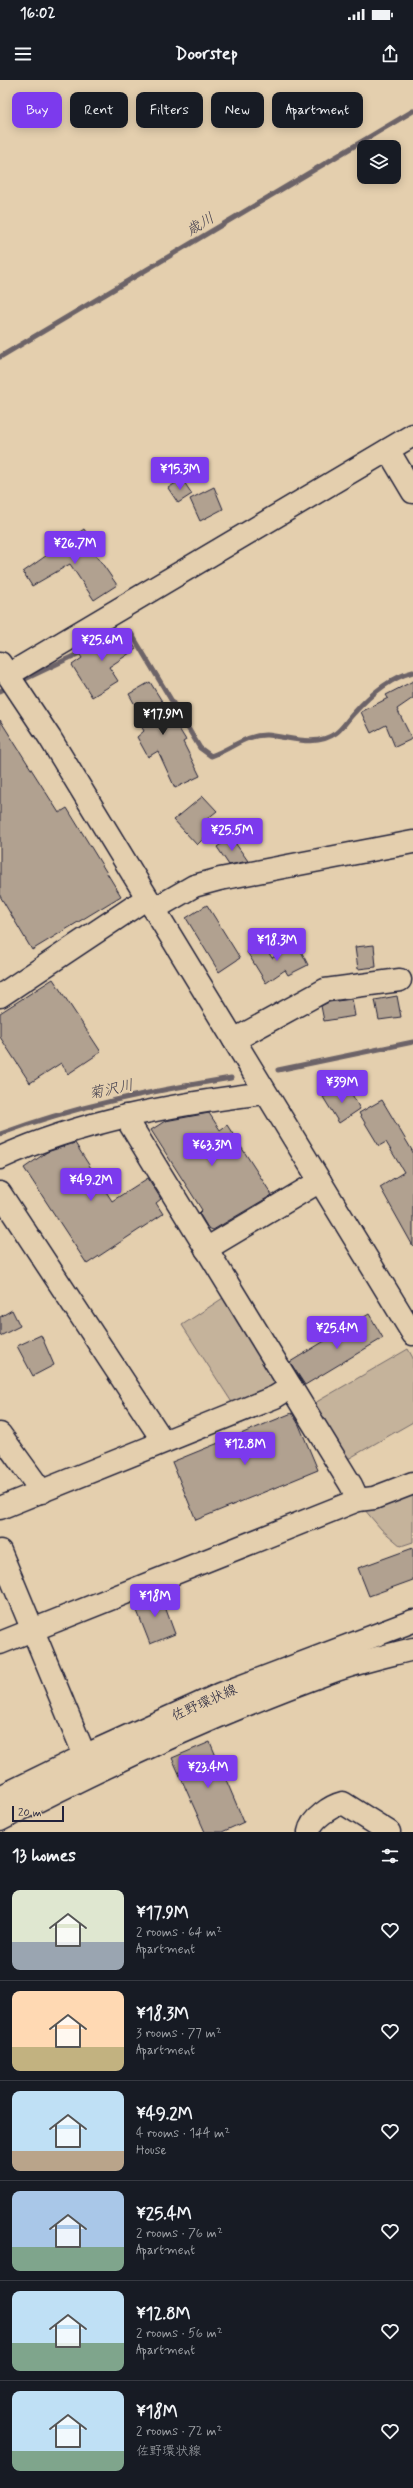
<!DOCTYPE html>
<meta charset="utf-8">
<style>
:root{--surface:#171b24;--page:#242831;--text:#f1f3f6;--muted:#9ea1a6;--line:#363941;--accent:#7c3aed}
body{margin:0;font-family:Mynerve,"Klee One",sans-serif;background:var(--page);color:var(--text);height:100vh;display:flex;flex-direction:column;font-size:15px;white-space:nowrap}
*{box-sizing:border-box;margin:0}
p{font-size:13px;color:var(--muted)}
.icon{flex:none;width:22px;height:22px;fill:none;stroke:currentColor;stroke-width:2;stroke-linecap:round;stroke-linejoin:round}
.map{position:relative;height:1752px;overflow:hidden}
.side{display:flex;flex-direction:column;background:var(--surface);flex:1}
.side>*{flex:none}
.hud{position:absolute;left:12px;top:12px;width:389px;height:36px;display:flex;gap:8px}
.buttons{position:absolute;left:357px;top:60px;display:grid;gap:8px}
.buttons a{display:grid;place-items:center;width:44px;height:44px;border-radius:8px;background:var(--surface);box-shadow:0 2px 10px #0003;font-size:20px}
.scale{position:absolute;left:12px;bottom:10px;width:52px;box-sizing:border-box;padding-left:4px;border:2px solid #22223b;border-top:0;font-size:11px;line-height:14px;white-space:nowrap;color:#22223b;-webkit-text-stroke:3px #e4cfae;paint-order:stroke}
.price{position:absolute;translate:-50% -34px;padding:0 9px;border-radius:4px;background:var(--accent);color:#fff;font-size:13px;line-height:26px;filter:drop-shadow(0 1px 2px #0008)}
.price::after{content:'';position:absolute;left:50%;top:24px;width:12px;height:9px;margin-left:-6px;background:inherit;clip-path:polygon(0 0,100% 0,50% 100%)}
.price.current{background:#222;color:#fff}
ul{padding:0;list-style:none}
li{display:flex;align-items:center;gap:12px;height:100px;padding:0 12px}
li+li{border-top:1px solid var(--line)}
li span{display:grid;place-items:center;flex:none;width:112px;height:80px;border-radius:8px;color:#555}
li>.icon{margin-inline-start:auto}
span .icon{width:48px;height:48px;fill:#fffc;stroke-width:1}
li b{font-size:17px}
h2{display:flex;justify-content:space-between;align-items:center;height:48px;padding:0 12px;font-size:17px}
.chip{padding:0 14px;border-radius:8px;background:var(--surface);box-shadow:0 2px 10px #0003;font-size:14px;line-height:36px}
.chip.current{background:var(--accent);color:#fff}
.status{display:flex;justify-content:space-between;align-items:center;height:28px;padding:0 20px;background:var(--surface);direction:ltr}
.status svg{height:11px;fill:currentColor}
header{display:flex;justify-content:space-between;align-items:center;height:52px;padding:0 12px;background:var(--surface);font-size:18px;font-weight:700}
.map>svg:first-child{display:block}
.green{fill:#c5b39b;stroke:#746a6b}
.lines{fill:none;stroke-linecap:round;stroke-linejoin:round}
.stream{stroke:#6c6367;stroke-width:5}
.building{fill:#b1a190;stroke:#22223b}
.minor-casing{stroke:#22223b;stroke-width:25}
.major-casing{stroke:#22223b;stroke-width:25}
.minor{stroke:#e4cfae;stroke-width:22}
.major{stroke:#e4cfae;stroke-width:22}
.labels{text-anchor:middle;stroke-width:4;stroke-linejoin:round;paint-order:stroke}
.street-label{font-size:14px;fill:#22223b;stroke:#e4cfae}
.water-label{font-size:15px;font-style:italic;fill:#413d4d;stroke:#e4cfae}
</style>
<div class="status"><b>16:02</b><svg viewBox="0 0 49 12"><path d="M0 12V9h3v3zM5 12V6h3v6zM10 12V3h3v9zM15 12V0h3v12zM26 1h20v11H26zM47 4h2v5h-2z"/></svg></div>
<header><svg class="icon" aria-label="menu" viewBox="0 0 24 24"><path d="M4 6h16M4 12h16M4 18h16"/></svg>Doorstep<svg class="icon" aria-label="share" viewBox="0 0 24 24"><path d="M12 15V3M7 8l5-5 5 5M5 13v7h14v-7"/></svg></header>
<div class="map">
<svg width="413" height="1752" viewBox="0 0 413 1752">
<rect width="100%" height="100%" fill="#e4cfae"/>
<filter id="ink" filterUnits="userSpaceOnUse"><feTurbulence type="fractalNoise" baseFrequency=".025" numOctaves="2"/><feDisplacementMap in="SourceGraphic" scale="8" xChannelSelector="R" yChannelSelector="G"/><feConvolveMatrix kernelMatrix="1 2 1 2 8 2 1 2 1" color-interpolation-filters="sRGB"/></filter>
<g filter="url(#ink)">
<g class="green">
<polygon points="226,1216 273,1294 275,1303 268,1310 233,1324 182,1245"/>
<polygon points="408,1269 413,1278 413,1342 348,1379 313,1324"/>
<polygon points="413,1411 413,1462 401,1466 381,1449 364,1429"/>
</g>
<g class="lines">
<g class="stream">
<polyline points="0,277 413,31"/>
<path d="M 121,555 L 131,553 L 200,668 L 211,676 C 230,670 246,654 267,655 C 290,657 315,668 336,653 C 342,649 348,639 354,633 C 370,615 389,598 413,592"/>
<polyline points="19,602 113,557"/>
<polyline points="0,611 10,606"/>
<polyline points="278,990 413,962"/>
<path d="M 0,1054 C 75,1026 152,1011 231,998"/>
</g>
</g>
<g class="building">
<polygon points="182,399 192,414 178,423 168,408"/>
<polygon points="214,407 223,429 200,441 190,419"/>
<polygon points="84,449 95,467 92,469 117,505 94,520 70,484 32,506 23,492"/>
<polygon points="123,550 136,569 109,587 118,601 92,617 72,585 82,578 76,569 92,560 96,567"/>
<polygon points="413,601 413,618 397,629 412,659 395,667 386,645 371,653 361,632 388,618 386,615"/>
<polygon points="150,602 186,660 183,662 200,696 175,708 158,671 148,677 137,657 144,651 136,637 140,634 129,614"/>
<polygon points="0,640 59,733 67,728 121,816 32,870 0,816"/>
<polygon points="203,716 217,731 207,739 215,747 197,765 174,740"/>
<polygon points="231,757 248,781 229,785 217,767"/>
<polygon points="207,825 240,878 219,892 186,838"/>
<polygon points="262,862 272,878 298,865 308,885 288,895 285,890 266,903 247,872"/>
<polygon points="374,865 376,887 358,889 355,867"/>
<polygon points="53,899 101,972 68,994 61,983 30,1003 0,957 0,933"/>
<polygon points="397,916 401,937 379,940 375,920"/>
<polygon points="352,919 355,936 324,941 321,926 329,922"/>
<polygon points="348,1007 360,1029 339,1043 323,1017"/>
<polygon points="382,1020 413,1072 413,1166 380,1107 404,1092 386,1062 379,1066 359,1033"/>
<polygon points="209,1033 220,1050 227,1045 272,1115 213,1150 208,1148 199,1133 202,1130 151,1050 165,1041"/>
<polygon points="75,1063 112,1121 148,1098 161,1119 156,1123 163,1134 87,1184 24,1088 47,1072"/>
<polygon points="12,1230 20,1246 0,1256 0,1237"/>
<polygon points="369,1234 383,1258 305,1305 290,1282"/>
<polygon points="41,1255 54,1285 33,1296 17,1266"/>
<polygon points="292,1333 299,1345 318,1390 196,1440 172,1382"/>
<polygon points="413,1468 413,1500 369,1516 358,1488"/>
<polygon points="160,1513 175,1554 150,1564 134,1523"/>
<polygon points="210,1662 244,1742 222,1752 205,1752 172,1678"/>
</g>
<g class="lines">
<g class="minor-casing">
<g id="minor">
<polyline points="388,370 413,412"/>
<polyline points="0,583 50,658 413,1254"/>
<polyline points="8,595 413,355"/>
<polyline points="154,829 194,806 220,799 413,762"/>
<polyline points="0,916 147,818"/>
<polyline points="234,960 325,910 400,900"/>
<polyline points="125,1036 351,1405 358,1420"/>
<path d="M 0,1078 C 83,1040 176,1024 265,1013"/>
<polyline points="0,1113 163,1361"/>
<polyline points="206,1169 320,1101"/>
<polyline points="0,1354 42,1412"/>
<polyline points="0,1428 275,1317 291,1307"/>
<polyline points="0,1471 92,1693"/>
<polyline points="0,1563 358,1420 374,1418 413,1403"/>
<path d="M 309,1752 C 311,1739 331,1726 343,1723 L 389,1752"/>
</g>
</g>
<g class="major-casing">
<g id="major">
<polyline points="0,1717 84,1676 221,1614 413,1541"/>
<path d="M 0,1740 C 108,1684 217,1633 331,1592 C 358,1582 386,1576 413,1569"/>
</g>
</g>
<use href="#minor" class="minor"/>
<use href="#major" class="major"/>
</g>
</g>
<g class="labels">
<g class="street-label">
<text transform="translate(204 1622) rotate(-24)" y="5">佐野環状線</text>
</g>
<g class="water-label">
<text transform="translate(200 144) rotate(-31)" y="5">歳川</text>
<text transform="translate(111 1009) rotate(-12)" y="5">菊沢川</text>
</g>
</g>
</svg>
<div class="buttons">
<a><svg class="icon" aria-label="layers" viewBox="0 0 24 24"><path d="M12 4l9 5-9 5-9-5zM3 14l9 5 9-5"/></svg></a>
</div>
<div class="scale">20 m</div>
<b class="price" style="left:180px;top:411px">¥15.3M</b>
<b class="price" style="left:75px;top:485px">¥26.7M</b>
<b class="price" style="left:102px;top:582px">¥25.6M</b>
<b class="price current" style="left:163px;top:656px">¥17.9M</b>
<b class="price" style="left:232px;top:772px">¥25.5M</b>
<b class="price" style="left:277px;top:882px">¥18.3M</b>
<b class="price" style="left:342px;top:1024px">¥39M</b>
<b class="price" style="left:212px;top:1087px">¥63.3M</b>
<b class="price" style="left:91px;top:1122px">¥49.2M</b>
<b class="price" style="left:337px;top:1270px">¥25.4M</b>
<b class="price" style="left:245px;top:1386px">¥12.8M</b>
<b class="price" style="left:155px;top:1538px">¥18M</b>
<b class="price" style="left:208px;top:1709px">¥23.4M</b>
<div class="hud">
<a class="chip current">Buy</a>
<a class="chip">Rent</a>
<a class="chip">Filters</a>
<a class="chip">New</a>
<a class="chip">Apartment</a>
</div>
</div>
<section class="side">
<h2>13 homes<svg class="icon" aria-label="filters" viewBox="0 0 24 24"><path d="M4 7h16M4 17h16"/><circle cx="9" cy="7" r="2"/><circle cx="15" cy="17" r="2"/></svg></h2>
<ul>
<li><span style="background:linear-gradient(#dfe7d0 65%,#9aa5b1 0)"><svg class="icon" aria-label="home" viewBox="0 0 24 24"><path d="M3 11l9-7 9 7M6 9v11h12V9"/></svg></span><div><b>¥17.9M</b><p>2 rooms · 64 m²</p><p>Apartment</p></div><svg class="icon" aria-label="heart" viewBox="0 0 24 24"><path d="M12 20l-8-8c-3-5 5-10 8-4 3-6 11-1 8 4z"/></svg></li>
<li><span style="background:linear-gradient(#ffd9b3 70%,#c2b280 0)"><svg class="icon" aria-label="home" viewBox="0 0 24 24"><path d="M3 11l9-7 9 7M6 9v11h12V9"/></svg></span><div><b>¥18.3M</b><p>3 rooms · 77 m²</p><p>Apartment</p></div><svg class="icon" aria-label="heart" viewBox="0 0 24 24"><path d="M12 20l-8-8c-3-5 5-10 8-4 3-6 11-1 8 4z"/></svg></li>
<li><span style="background:linear-gradient(#bfe0f5 75%,#b9a48a 0)"><svg class="icon" aria-label="home" viewBox="0 0 24 24"><path d="M3 11l9-7 9 7M6 9v11h12V9"/></svg></span><div><b>¥49.2M</b><p>4 rooms · 144 m²</p><p>House</p></div><svg class="icon" aria-label="heart" viewBox="0 0 24 24"><path d="M12 20l-8-8c-3-5 5-10 8-4 3-6 11-1 8 4z"/></svg></li>
<li><span style="background:linear-gradient(#a9c7e8 70%,#7fa58c 0)"><svg class="icon" aria-label="home" viewBox="0 0 24 24"><path d="M3 11l9-7 9 7M6 9v11h12V9"/></svg></span><div><b>¥25.4M</b><p>2 rooms · 76 m²</p><p>Apartment</p></div><svg class="icon" aria-label="heart" viewBox="0 0 24 24"><path d="M12 20l-8-8c-3-5 5-10 8-4 3-6 11-1 8 4z"/></svg></li>
<li><span style="background:linear-gradient(#bfe0f5 65%,#7fa58c 0)"><svg class="icon" aria-label="home" viewBox="0 0 24 24"><path d="M3 11l9-7 9 7M6 9v11h12V9"/></svg></span><div><b>¥12.8M</b><p>2 rooms · 56 m²</p><p>Apartment</p></div><svg class="icon" aria-label="heart" viewBox="0 0 24 24"><path d="M12 20l-8-8c-3-5 5-10 8-4 3-6 11-1 8 4z"/></svg></li>
<li><span style="background:linear-gradient(#bfe0f5 75%,#7fa58c 0)"><svg class="icon" aria-label="home" viewBox="0 0 24 24"><path d="M3 11l9-7 9 7M6 9v11h12V9"/></svg></span><div><b>¥18M</b><p>2 rooms · 72 m²</p><p>佐野環状線</p></div><svg class="icon" aria-label="heart" viewBox="0 0 24 24"><path d="M12 20l-8-8c-3-5 5-10 8-4 3-6 11-1 8 4z"/></svg></li>
</ul>
</section>
